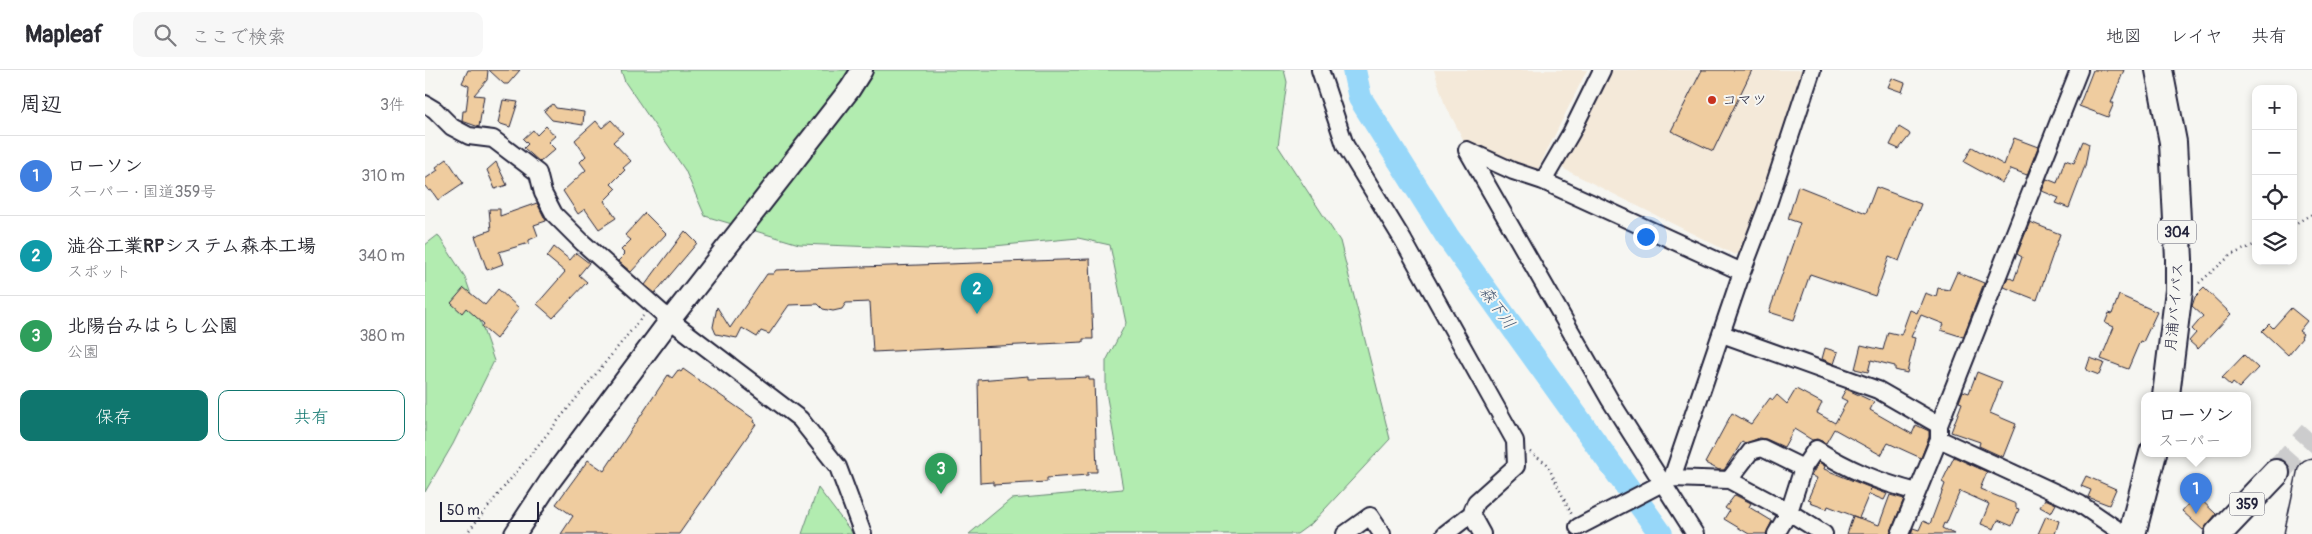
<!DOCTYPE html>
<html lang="ja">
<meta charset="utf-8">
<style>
body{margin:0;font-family:Pangolin,"Klee One",sans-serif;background:#f7f7f7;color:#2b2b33}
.controls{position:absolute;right:15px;top:15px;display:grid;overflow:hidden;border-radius:10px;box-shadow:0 2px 8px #0003}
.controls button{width:45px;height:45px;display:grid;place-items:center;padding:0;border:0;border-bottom:1px solid #e1e1e2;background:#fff;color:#2b2b33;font:25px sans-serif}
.scale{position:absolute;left:15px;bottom:12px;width:99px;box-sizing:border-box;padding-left:5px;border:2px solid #22223b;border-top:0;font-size:14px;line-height:18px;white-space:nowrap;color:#22223b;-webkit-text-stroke:4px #f6f6f2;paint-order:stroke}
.you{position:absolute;left:1220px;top:166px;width:18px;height:18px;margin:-12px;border:4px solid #fff;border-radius:50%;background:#1a73e8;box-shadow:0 0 0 8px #1a73e833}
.badge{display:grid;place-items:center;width:32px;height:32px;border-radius:50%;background:#0f766e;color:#fff;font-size:16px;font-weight:700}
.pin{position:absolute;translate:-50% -41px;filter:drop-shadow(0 1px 2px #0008)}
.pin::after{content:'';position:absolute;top:26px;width:18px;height:15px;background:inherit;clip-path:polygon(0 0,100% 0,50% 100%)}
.popup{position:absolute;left:1716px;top:322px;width:110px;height:65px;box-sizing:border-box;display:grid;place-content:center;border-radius:10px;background:#fff;filter:drop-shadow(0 1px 4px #0005);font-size:16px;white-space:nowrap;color:#7c7c81}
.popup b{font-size:19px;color:#2b2b33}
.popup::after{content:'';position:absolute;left:50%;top:100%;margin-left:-10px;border:10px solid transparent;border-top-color:#fff}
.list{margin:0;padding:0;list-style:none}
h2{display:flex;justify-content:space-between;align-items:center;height:65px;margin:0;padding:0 20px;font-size:21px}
h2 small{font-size:16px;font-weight:400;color:#7c7c81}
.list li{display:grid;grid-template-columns:32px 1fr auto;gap:15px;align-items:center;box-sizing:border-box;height:80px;padding:0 20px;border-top:1px solid #e1e1e2}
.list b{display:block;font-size:19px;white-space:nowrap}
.list p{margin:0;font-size:16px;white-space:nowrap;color:#7c7c81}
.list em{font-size:16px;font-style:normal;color:#7c7c81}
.actions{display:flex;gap:10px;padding:15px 20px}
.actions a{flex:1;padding:11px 0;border:1px solid #0f766e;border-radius:10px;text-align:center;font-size:18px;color:#0f766e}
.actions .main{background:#0f766e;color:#fff}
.icon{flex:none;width:28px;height:28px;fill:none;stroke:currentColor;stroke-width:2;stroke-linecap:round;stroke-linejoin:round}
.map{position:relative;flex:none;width:1887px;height:464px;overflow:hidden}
header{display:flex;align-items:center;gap:30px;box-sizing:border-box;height:70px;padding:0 25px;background:#fff;border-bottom:1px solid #e1e1e2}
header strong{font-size:24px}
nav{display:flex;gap:28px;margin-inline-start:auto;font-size:18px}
.search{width:350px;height:45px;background:#f7f7f7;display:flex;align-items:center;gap:12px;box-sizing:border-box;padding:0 18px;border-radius:10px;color:#7c7c81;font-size:19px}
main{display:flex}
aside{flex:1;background:#fff}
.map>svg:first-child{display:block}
.built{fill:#f4e9d9}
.green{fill:#b2ecb0;stroke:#6a8776}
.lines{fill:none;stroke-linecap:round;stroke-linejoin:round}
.river{stroke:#97d7f9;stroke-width:24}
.building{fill:#efcc9f;stroke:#22223b}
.trunk-tunnel{stroke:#cccccd;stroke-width:26;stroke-dasharray:26 13;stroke-linecap:butt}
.minor-casing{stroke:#22223b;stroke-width:20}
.tertiary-casing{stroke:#22223b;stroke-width:24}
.trunk-casing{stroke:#22223b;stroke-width:30}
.motorway-casing{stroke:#22223b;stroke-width:31}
.path{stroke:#22223b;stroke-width:2.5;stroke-dasharray:1 4;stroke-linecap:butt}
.minor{stroke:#f6f6f2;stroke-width:16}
.tertiary{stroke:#f6f6f2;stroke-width:20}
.trunk{stroke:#f6f6f2;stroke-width:26}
.motorway{stroke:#f6f6f2;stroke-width:28}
.poi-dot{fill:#c8321e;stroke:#f6f6f2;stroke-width:2}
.labels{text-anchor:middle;stroke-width:4;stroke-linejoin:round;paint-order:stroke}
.shield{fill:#f6f6f2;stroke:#626272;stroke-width:1}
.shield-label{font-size:14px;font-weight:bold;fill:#22223b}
.poi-label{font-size:15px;fill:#22223b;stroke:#f6f6f2;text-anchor:start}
.street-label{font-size:15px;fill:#22223b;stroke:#f6f6f2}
.water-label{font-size:16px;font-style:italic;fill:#455874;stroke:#f6f6f2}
</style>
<header>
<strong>Mapleaf</strong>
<div class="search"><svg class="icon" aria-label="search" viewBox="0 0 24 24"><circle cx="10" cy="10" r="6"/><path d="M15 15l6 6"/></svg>ここで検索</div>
<nav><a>地図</a><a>レイヤ</a><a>共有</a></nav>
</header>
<main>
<aside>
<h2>周辺<small>3件</small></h2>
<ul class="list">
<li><span class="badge" style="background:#3f7fe0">1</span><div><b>ローソン</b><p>スーパー · 国道359号</p></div><em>310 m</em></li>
<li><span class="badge" style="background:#0f9aa8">2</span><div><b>澁谷工業RPシステム森本工場</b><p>スポット</p></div><em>340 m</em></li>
<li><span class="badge" style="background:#2e9e5b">3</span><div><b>北陽台みはらし公園</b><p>公園</p></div><em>380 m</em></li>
</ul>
<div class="actions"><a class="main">保存</a><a>共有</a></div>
</aside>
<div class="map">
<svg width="1887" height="464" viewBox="0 0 1887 464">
<rect width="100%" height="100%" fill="#f6f6f2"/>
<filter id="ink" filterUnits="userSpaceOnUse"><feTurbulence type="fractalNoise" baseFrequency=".02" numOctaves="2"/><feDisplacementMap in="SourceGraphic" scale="10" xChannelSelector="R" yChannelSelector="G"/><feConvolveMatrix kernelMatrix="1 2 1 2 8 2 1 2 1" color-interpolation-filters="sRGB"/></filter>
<g filter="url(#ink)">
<path class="built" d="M1009,0H1162L1111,103L1040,73L1019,32Z
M1185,0H1381L1317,181L1310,185L1135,97Z"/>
<path class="green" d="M196,0H859L862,12L853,76L915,171L965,369L887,453L872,464H544L586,429L698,419L681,322V291L701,253L685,175L653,168L569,176L503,179L374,174L280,146L260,100L200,12Z
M13,165L40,207L69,291L28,374L0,422V175Z
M393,418L428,464H377Z"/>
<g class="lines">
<path class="river" d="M929,0L935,28L1022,166L1236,464"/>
</g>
<path class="building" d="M43,0H63L62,10L49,25L59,26L54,57L37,51L38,41H41L44,16L37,13Z
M64,0H95L83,14H79Z
M1277,0H1327L1288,81L1246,61Z
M1668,0H1699L1686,33H1689L1683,47L1654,36Z
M1467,8L1480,13L1477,22L1463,17Z
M78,30L93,32L85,57L73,53Z
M128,34L131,38L159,42L158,55L127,50L119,41Z
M186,50L198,63L188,72L206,91L198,98L200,100L186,114L191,119L179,131L191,148L174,159L160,139L153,144L138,121L161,100L155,92L161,86L150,70L171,51L177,58Z
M121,56L130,66L123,72L130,79L115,92L99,78L103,74L98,69L108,60L112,65Z
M1474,57L1484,63L1485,65L1474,79L1465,75Z
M1589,68L1613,77L1602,105L1586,99L1577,113L1539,92L1547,77L1579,95Z
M1658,71L1664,74L1660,96L1644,138L1631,133L1634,128L1617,121L1622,109L1632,113L1640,90L1649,93Z
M22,89L38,113L13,130L6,120L4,121L0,116V109L13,100L11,97Z
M71,92L82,115L70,119L62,100Z
M1373,116L1441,143L1451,117L1496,134L1474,191L1464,187L1450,226L1385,204L1369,250L1344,242L1375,153L1363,149Z
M112,133L121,151L109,155L113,166L104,170V173L74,182L78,194L62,200L50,166L66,160L64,139H75V146Z
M220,143L241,164L206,202L193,191L200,184L196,180L206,170L200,165Z
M1605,152L1635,164L1612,230L1579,217L1583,207L1589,210L1597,187L1592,184Z
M260,161L272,173L230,223L220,215Z
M129,177L145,190L151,183L164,193L154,205L162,212L128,248L112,234L140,202L122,187Z
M665,189L668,269H658V272L448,282L445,232L421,233L417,239L408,241L398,239L393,234L364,235L344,264L336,261L332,267L317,258L312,268L291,264L288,257L292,237L305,258L342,204H348L351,200Z
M1532,202L1559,213L1538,267L1516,260L1519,254L1496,245L1486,267L1490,268L1482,303L1470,300V296L1446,290L1443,302L1430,299L1436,275L1458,280L1463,262L1476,265L1485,240L1492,243L1500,223L1511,227L1513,218L1524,220Z
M39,218L60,235L73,219L94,238L71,269L57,257L59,254L41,238L37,243L26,233Z
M1779,218L1806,244L1773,279L1764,271L1771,263L1767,259L1778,246L1767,236L1770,227Z
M1694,225L1732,242L1718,272L1715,271L1703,299L1676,289L1689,257L1680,253L1684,243L1687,244Z
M1866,238L1882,251L1874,261L1878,264L1876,267L1877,268L1863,285L1837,261L1844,254L1848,258Z
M1400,278L1413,282L1409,294L1397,289Z
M1819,285L1833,298L1814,318L1808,313L1806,316L1797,308Z
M1665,288L1679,293L1674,305L1661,300Z
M258,299L329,349L328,352L331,354L254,464H136L148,446L131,434L163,390L179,401L243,305L247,308L253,300L256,302Z
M1552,302L1577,312L1565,343L1591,354L1578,387L1554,376L1555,372L1526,362L1537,333L1534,332L1538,321L1544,323Z
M604,306V309L664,307V310H669L672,402H663V405L622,408V412L568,415V412L555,413L553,310Z
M1371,319L1397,333L1392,343L1410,353L1422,331L1416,328L1421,319L1449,332L1445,340L1487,364L1491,355L1504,361V367L1496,388L1463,373L1456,385L1409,359L1401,373L1392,369L1387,370L1369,359L1359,377L1341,369L1334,368L1320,374L1317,372L1299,400H1294L1280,393L1307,343L1326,354L1345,328L1348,330L1352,325L1362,334Z
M1529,387L1562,402L1555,419L1591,434V438L1594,439L1587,456L1573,450L1569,459L1556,454L1564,434L1535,421L1521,454L1519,453L1517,458L1529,464H1486L1488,458L1494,460L1498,451L1505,454L1520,414L1517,412Z
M1394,392L1400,396L1399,399L1446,418L1445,421L1446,418L1462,424L1459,430L1444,424L1434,448L1403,436L1402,439L1385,433L1386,430L1383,429L1392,408L1386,406Z
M1661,406L1691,419L1684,435L1663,427L1666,420L1656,416Z
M1310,425L1326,433L1324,437L1347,451L1341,464H1324L1299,449L1304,441L1300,438Z
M1465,425L1479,429L1465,464H1422L1428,446L1454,455Z
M1771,425L1791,444L1778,460L1757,441Z
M1620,429L1631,434L1626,443L1615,437Z
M1621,446L1634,451L1630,464H1613Z"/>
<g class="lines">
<path class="trunk-tunnel" d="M1851,403L1887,363"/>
<defs>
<path id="minor" d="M895,0L920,75L978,170L1090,371L1091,396L1051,432L1046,444L1020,464
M1177,0L1146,63L1118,111L1317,202
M1654,0L1514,355V369L1655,434L1699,464
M0,34L10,40L27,57L44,66L68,69L113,103L118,123L129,144L158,173L245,250L375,349L413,397L438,464
M1042,80L1185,330L1270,464
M1042,80L1088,101L1118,111
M1297,264L1453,320L1514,355
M1247,408L1317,202L1343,134L1387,0
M1304,410L1326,381L1337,378L1378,398
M1046,444L1057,464
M1153,457L1247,408L1304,410L1364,442L1399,464
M920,464L945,446L957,464
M1351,464L1364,442L1378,398L1391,379C1424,400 1454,412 1492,422
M1475,464L1514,369"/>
<path id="tertiary" d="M90,464L125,411L245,250L425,19L437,0"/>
<path id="trunk" d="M1734,0L1748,72L1754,189V220L1741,325
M1707,464L1728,383
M1793,464L1851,403"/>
<path id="motorway" d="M1874,464L1887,403"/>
</defs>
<use href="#minor" class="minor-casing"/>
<use href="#tertiary" class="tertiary-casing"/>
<use href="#trunk" class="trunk-casing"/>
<use href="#motorway" class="motorway-casing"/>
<path class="path" d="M1868,155L1887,144
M1774,213L1806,185L1831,174
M1105,382L1122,394L1147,445
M41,464L218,246"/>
<use href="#minor" class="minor"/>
<use href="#tertiary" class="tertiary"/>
<use href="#trunk" class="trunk"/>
<use href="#motorway" class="motorway"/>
</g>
</g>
<circle class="poi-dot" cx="1287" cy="30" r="5"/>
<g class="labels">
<g class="shield">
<rect x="1733" y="150.5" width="38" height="23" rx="4"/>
<rect x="1804.5" y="422.5" width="35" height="23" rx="4"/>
</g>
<g class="shield-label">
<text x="1752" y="167">304</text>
<text x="1822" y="439">359</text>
</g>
<g class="poi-label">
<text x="1297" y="35">コマツ</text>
</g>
<g class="street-label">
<text transform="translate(1749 237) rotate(-85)" y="5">月浦バイパス</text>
</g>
<g class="water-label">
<text transform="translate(1073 237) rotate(54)" y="6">森下川</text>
</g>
</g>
</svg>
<div class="controls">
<button>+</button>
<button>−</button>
<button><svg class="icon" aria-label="locate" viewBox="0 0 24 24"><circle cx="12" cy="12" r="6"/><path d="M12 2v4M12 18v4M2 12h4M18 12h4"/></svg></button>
<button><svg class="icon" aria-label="layers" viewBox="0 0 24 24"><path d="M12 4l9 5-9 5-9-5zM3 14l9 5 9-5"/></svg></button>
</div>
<div class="scale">50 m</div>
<div class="you"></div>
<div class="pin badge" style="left:1771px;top:444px;background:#3f7fe0">1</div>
<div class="popup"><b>ローソン</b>スーパー</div>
<div class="pin badge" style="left:552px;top:244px;background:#0f9aa8">2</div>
<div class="pin badge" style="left:516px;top:424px;background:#2e9e5b">3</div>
</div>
</main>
